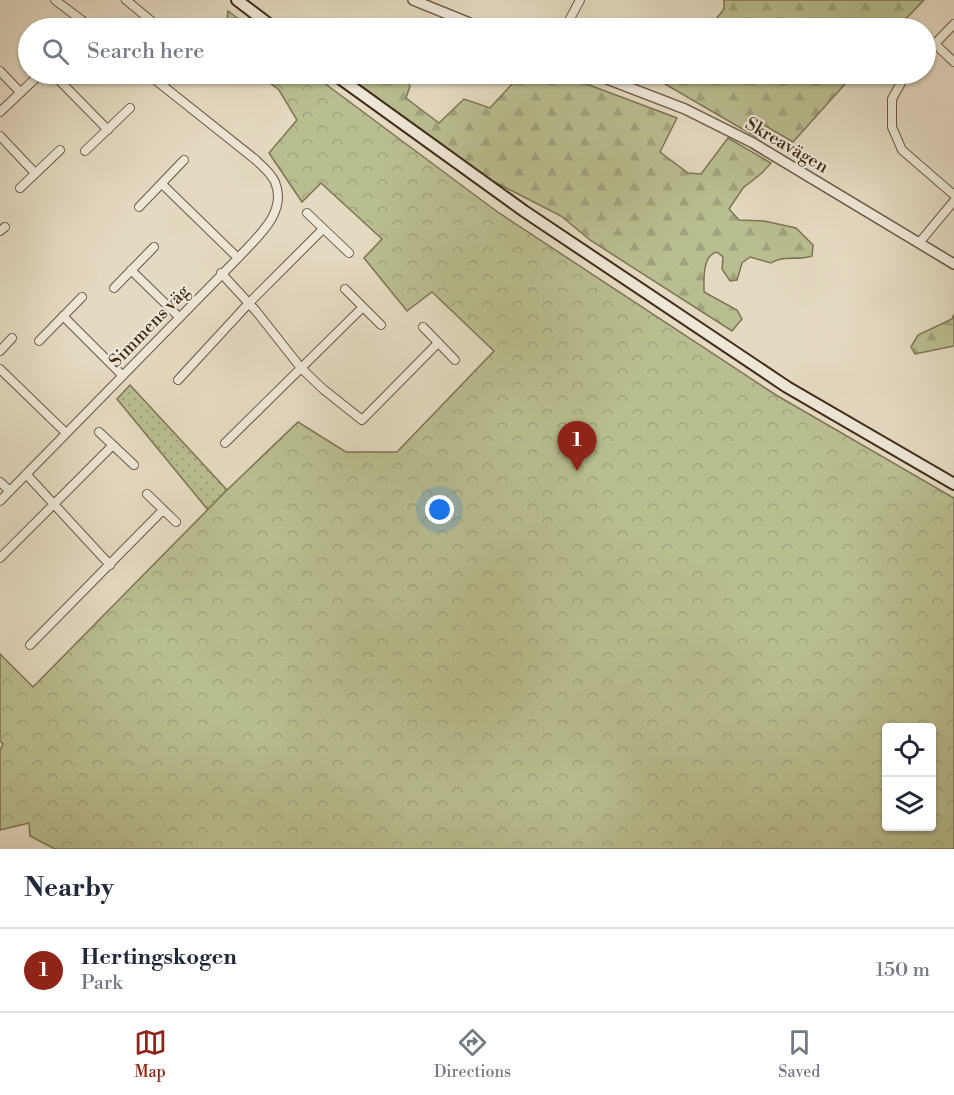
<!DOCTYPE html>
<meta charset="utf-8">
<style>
body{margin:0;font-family:"Libre Bodoni",serif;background:#f6f6f7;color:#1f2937}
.controls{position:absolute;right:18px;bottom:18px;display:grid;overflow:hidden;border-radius:6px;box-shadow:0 2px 4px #0004}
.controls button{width:54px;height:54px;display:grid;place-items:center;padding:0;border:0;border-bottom:2px solid #e0e1e3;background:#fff;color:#1f2937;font:30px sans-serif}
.you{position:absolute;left:440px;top:510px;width:21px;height:21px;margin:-15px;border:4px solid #fff;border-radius:50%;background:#1a73e8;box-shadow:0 0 0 9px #1a73e833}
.badge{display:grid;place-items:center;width:39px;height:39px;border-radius:50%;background:#8f2418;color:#fff;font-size:20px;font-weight:700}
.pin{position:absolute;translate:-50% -50px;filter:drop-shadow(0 2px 3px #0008)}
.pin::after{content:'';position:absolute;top:32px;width:21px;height:18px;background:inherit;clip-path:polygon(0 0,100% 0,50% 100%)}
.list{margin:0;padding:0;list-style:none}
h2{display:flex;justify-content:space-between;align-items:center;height:78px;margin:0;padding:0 24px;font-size:26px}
h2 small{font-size:20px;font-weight:400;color:#747a83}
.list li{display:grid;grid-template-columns:39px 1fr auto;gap:18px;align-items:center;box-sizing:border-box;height:84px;padding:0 24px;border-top:2px solid #e0e1e3}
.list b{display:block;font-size:22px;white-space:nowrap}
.list p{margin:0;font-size:20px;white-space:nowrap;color:#747a83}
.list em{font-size:20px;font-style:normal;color:#747a83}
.icon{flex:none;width:33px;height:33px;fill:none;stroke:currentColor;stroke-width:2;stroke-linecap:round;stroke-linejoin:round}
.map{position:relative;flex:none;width:954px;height:849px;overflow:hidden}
.search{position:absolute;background:#fff;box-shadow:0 2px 4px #0004;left:18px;right:18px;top:18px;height:66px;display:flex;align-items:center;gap:15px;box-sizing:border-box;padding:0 21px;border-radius:33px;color:#747a83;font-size:22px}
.sheet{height:162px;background:#fff}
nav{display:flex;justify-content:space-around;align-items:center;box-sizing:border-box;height:84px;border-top:2px solid #e0e1e3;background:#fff;font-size:16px;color:#747a83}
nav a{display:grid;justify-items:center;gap:3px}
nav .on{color:#8f2418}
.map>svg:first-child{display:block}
.grass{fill:url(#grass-dots);stroke:#7e7454;stroke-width:1.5}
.forest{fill:url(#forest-firs);stroke:#7e7454;stroke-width:1.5}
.park{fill:url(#park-crowns);stroke:#7e7454;stroke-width:1.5;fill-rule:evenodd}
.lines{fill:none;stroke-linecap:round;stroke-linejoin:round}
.minor-casing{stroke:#6b5742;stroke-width:10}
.tertiary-casing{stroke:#6b5742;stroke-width:12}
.secondary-casing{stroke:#432b17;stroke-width:14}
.minor{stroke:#ede7d7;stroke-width:8}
.tertiary{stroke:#ede7d7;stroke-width:9}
.secondary{stroke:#ede7d7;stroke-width:10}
.labels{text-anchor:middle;stroke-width:4.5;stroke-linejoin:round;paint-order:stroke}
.street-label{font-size:18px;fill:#432b17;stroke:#ede7d7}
</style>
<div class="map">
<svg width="954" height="849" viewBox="0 0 954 849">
<defs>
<pattern id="grass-dots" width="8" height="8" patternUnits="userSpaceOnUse" patternTransform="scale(1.5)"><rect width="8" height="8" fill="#b9be90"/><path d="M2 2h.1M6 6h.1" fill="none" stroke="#a0a37b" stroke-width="1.8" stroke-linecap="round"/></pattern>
<pattern id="forest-firs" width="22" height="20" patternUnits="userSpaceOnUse" patternTransform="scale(1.5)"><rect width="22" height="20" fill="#b9be90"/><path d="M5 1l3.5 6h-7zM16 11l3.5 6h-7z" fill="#a0a37b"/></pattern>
<pattern id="park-crowns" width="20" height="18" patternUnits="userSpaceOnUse" patternTransform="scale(1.5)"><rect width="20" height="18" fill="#b9be90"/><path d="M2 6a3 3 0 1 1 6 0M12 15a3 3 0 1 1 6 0" fill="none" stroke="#a0a37b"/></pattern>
</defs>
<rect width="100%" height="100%" fill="#e4dac1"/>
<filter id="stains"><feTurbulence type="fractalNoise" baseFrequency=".00333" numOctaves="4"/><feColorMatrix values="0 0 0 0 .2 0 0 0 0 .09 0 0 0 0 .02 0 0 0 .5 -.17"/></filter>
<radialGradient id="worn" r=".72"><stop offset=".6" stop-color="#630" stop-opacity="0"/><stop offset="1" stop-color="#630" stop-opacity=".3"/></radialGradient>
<path class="grass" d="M130,385L227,490L208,510L117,399Z"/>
<path class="forest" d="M724,0H924L897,28H709L724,9Z
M365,74H402L410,86L406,98L439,123L464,99L490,108L521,74H560L677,118L660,152L688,173L701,174L728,138L771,163L762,173L743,188L729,209L739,220L764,221L796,228L813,245L812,256C797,261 783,255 771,263L750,257L742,263L737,280L730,281L722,269L723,257L717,252C702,255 704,280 704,292L737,310L742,319L732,331L590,240L561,216L487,178L354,81Z
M673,74H854L793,142L764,125L756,137L665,84Z
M954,314V346L915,354L911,347L918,335L952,319Z"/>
<path class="park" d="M228,11L251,28H226Z
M258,74H312L499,213L776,395L954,498V849H55L30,836L29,823L0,830V751L3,744L0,741V654L33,687L227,490L298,422L346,452H397L494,351L432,292L407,311L364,258L382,239L321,183L302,202L269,153L297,120L279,90ZM886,728H932V826H886Z"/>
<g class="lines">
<defs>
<path id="minor" d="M55,0L92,28
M126,0L155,24V28
M565,28L580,0
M934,43L954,62
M926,53L954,24
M0,71L20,92
M53,74L108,130
M906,74L892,99V127L902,150L954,195
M0,112L40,74
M0,136L35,173
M85,151L130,108
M162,184L238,258
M20,188L60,150
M139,207L184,160
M307,213L349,253
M0,231L5,227
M919,243L954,201
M131,270L179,317
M221,273L256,311L301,368L323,389L362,420L438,343
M114,288L154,247
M345,289L381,325
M63,316L122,375
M423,327L455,360
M39,341L82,297
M0,351L12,338
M0,369L66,433
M178,380L249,303L323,229
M99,432L134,465
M225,443L363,307
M26,474L110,565
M0,482L10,491
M147,494L176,522
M0,501L238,258C256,238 288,213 275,182C271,173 263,167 256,160L148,74
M0,558L113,445
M30,645L163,510"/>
<path id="tertiary" d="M413,0L482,28
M594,74L685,109L753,143L954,264"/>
<path id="secondary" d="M237,0L274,28
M334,74L524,211L787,387L954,484"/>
</defs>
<use href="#minor" class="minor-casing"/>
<use href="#tertiary" class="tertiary-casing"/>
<use href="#secondary" class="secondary-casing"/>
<use href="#minor" class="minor"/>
<use href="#tertiary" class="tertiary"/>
<use href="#secondary" class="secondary"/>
</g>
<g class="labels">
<g class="street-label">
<text transform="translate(787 145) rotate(30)" y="6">Skreavägen</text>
<text transform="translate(149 326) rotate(-46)" y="6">Simmens väg</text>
</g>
</g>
<rect width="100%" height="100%" filter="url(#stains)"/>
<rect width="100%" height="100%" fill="url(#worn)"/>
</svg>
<div class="controls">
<button><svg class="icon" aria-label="locate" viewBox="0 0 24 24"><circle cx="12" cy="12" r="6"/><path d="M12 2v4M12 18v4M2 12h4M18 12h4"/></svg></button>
<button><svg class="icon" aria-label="layers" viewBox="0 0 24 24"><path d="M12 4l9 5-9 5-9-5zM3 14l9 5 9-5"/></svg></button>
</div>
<div class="you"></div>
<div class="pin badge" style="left:577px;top:471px">1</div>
<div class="search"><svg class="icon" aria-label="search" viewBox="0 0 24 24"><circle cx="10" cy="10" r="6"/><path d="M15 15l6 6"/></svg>Search here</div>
</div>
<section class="sheet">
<h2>Nearby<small></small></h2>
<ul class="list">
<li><span class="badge">1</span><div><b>Hertingskogen</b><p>Park</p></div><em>150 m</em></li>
</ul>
</section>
<nav>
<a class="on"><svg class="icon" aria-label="map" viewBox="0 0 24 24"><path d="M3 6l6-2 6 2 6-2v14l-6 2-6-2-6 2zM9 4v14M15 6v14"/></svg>Map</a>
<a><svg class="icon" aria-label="directions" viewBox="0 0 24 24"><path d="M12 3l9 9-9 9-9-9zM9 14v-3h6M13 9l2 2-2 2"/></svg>Directions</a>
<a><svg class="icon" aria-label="saved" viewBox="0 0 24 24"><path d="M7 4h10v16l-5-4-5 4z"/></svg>Saved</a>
</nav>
